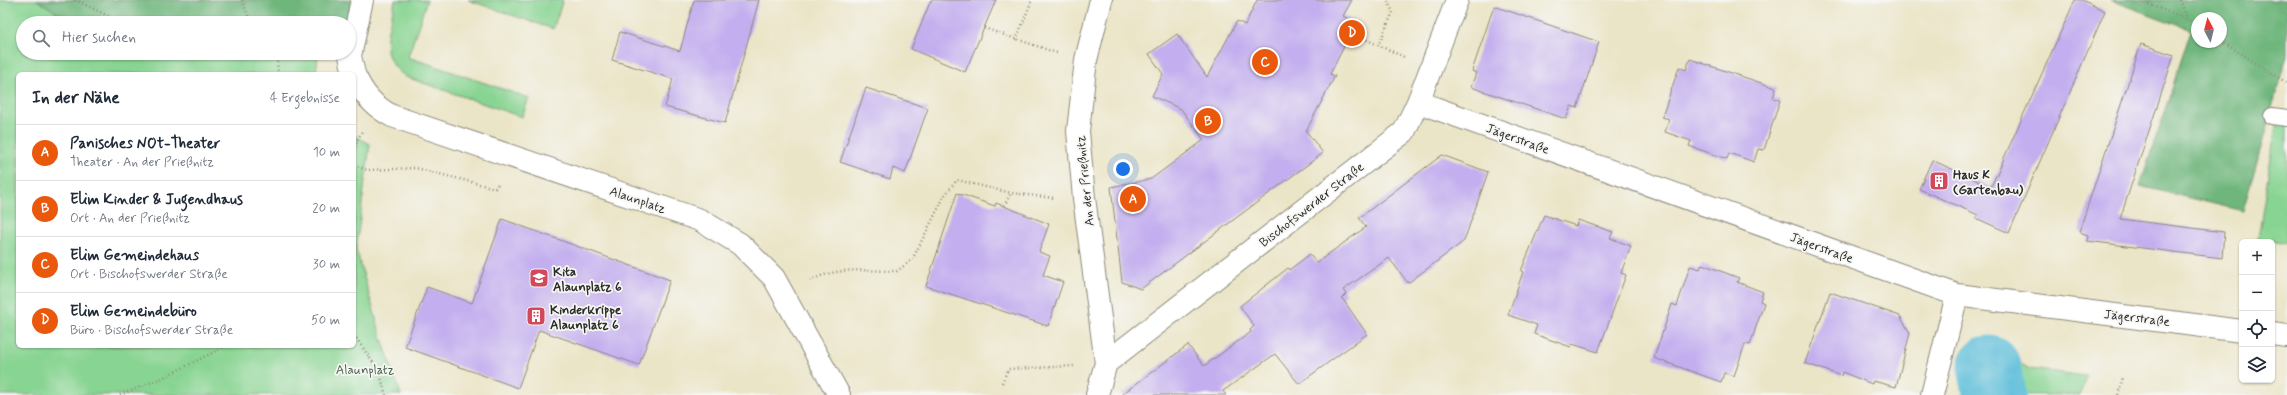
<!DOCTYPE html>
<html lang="de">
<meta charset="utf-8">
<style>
body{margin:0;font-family:Mynerve,sans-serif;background:#f6f6f7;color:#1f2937}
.controls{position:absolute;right:12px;bottom:12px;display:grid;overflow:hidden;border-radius:6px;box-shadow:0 1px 3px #0004}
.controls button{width:36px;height:36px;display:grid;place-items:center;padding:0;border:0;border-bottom:1px solid #e0e1e3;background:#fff;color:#1f2937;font:20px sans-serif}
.compass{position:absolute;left:2191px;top:12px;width:36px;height:36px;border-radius:50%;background:#fff;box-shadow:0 1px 3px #0004;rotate:353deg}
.you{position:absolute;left:1123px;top:169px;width:14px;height:14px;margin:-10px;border:3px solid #fff;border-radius:50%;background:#1a73e8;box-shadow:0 0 0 6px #1a73e833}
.badge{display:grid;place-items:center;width:26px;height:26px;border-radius:50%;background:#ea580c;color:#fff;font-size:13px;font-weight:700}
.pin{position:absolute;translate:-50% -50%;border:2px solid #fff;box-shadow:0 1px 4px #0006}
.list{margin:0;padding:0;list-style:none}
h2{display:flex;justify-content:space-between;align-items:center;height:52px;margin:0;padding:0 16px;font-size:17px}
h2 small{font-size:13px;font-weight:400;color:#747a83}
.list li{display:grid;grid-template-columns:26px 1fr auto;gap:12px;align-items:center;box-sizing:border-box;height:56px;padding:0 16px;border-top:1px solid #e0e1e3}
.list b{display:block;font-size:15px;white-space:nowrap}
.list p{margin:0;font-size:13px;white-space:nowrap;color:#747a83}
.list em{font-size:13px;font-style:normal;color:#747a83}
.icon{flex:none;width:22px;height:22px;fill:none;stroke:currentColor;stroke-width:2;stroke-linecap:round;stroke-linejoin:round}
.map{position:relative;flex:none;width:2287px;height:395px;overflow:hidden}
.search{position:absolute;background:#fff;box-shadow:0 1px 3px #0004;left:16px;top:16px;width:340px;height:44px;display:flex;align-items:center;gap:10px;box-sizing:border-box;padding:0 14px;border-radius:22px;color:#747a83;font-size:15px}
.panel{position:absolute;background:#fff;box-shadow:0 1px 3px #0004;left:16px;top:72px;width:340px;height:276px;border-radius:6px}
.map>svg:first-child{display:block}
.green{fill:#88d492;stroke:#5a805e}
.forest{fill:#6eb67c;stroke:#4c7054;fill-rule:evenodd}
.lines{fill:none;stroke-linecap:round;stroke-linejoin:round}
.river{stroke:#5cbeda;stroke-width:63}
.building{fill:#c3aeef}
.lane-casing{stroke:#8b887a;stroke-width:18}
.street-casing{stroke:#8b887a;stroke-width:24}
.path{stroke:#8b887a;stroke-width:2.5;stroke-dasharray:1 3;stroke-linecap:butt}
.lane{stroke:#fff;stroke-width:16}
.street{stroke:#fff;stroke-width:22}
.labels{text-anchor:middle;stroke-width:3.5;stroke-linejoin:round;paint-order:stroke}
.street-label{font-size:13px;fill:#2b2b2b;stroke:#f6f6f2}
.poi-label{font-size:13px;font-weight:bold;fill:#2b2b2b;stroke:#f6f6f2;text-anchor:start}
.park-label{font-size:13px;fill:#475e4a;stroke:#f6f6f2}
</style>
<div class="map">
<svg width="2287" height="395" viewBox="0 0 2287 395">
<rect width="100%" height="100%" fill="#f6f6f2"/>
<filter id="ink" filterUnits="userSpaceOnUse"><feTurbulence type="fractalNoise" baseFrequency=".025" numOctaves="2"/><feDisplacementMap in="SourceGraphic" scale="8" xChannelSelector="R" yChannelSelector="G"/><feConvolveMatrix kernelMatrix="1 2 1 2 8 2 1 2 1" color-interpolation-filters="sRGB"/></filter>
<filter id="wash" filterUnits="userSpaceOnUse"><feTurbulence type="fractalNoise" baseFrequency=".012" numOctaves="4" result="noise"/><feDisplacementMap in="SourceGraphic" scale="16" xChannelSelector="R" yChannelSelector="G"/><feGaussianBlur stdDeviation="0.9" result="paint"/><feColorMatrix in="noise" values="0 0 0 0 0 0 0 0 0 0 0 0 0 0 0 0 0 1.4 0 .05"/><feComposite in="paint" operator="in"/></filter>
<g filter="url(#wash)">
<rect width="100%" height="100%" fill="#ebe5c8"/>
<path class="green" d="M0,0H328L324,23H23V53H318L316,74H18V346H354V135L370,144L356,249L381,336L401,395H0Z
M395,0H427L408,57L529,98L522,117L406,77C375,55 389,32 395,0Z
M468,0H563L553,29Z
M2276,125L2287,126V244L2258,239Z
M2005,355L2030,369L2086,376L2080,395H2006L1998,360Z"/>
<path class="forest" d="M37,0H352L348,23H74Z
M2111,0H2287V55L2243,211L2140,186L2191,30ZM2197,18H2221V42H2197Z"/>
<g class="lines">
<path class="river" d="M1989,367L1995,395"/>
</g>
<g id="blocks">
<path class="building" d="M694,0H759L725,123L665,107L673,79L612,60L620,32L680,51Z
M931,0H996L965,72L911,49Z
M1257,0H1352L1343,16L1356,23L1330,74L1335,76L1306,131L1323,153L1141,289L1122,282L1111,187L1151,179L1204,140L1181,109L1152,96L1163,74L1149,54L1177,34L1207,77L1237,21L1245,25Z
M2075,0H2082L2105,11L2009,233L1976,218L1978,215L1919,189L1932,160L1991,187Z
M1494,6L1599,42L1577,108L1571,106L1566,119L1471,87L1476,73L1472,71Z
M2141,44L2174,55L2120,219L2224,232L2222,258L2087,241L2088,235L2079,232Z
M1690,59L1776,88L1773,98L1780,100L1764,150L1758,149L1754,162L1729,153L1727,159L1689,146L1691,141L1665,132L1669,119L1662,117L1679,67L1686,70Z
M866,88L928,108L905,173L893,168L890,179L840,162Z
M1442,155L1488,172L1464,241L1408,283L1389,258L1343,290L1346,294L1342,298L1367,334L1299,384L1275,354L1223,391L1226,395H1121L1188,345L1204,366L1251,332L1250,330L1254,326L1240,306L1288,268L1289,270L1310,254L1316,263L1366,227L1359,218Z
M957,193L995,206L996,203L1049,224L1039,252L1050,256L1043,275L1063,282L1048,326L926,286Z
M1544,215L1576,226L1578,220L1613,232L1610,238L1631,246L1621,273L1626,275L1598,352L1572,344L1571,347L1534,334L1537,325L1508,315L1523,272L1521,271Z
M502,219L670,280L639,365L539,330L518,388L405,347L427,287L472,303Z
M1702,264L1739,278L1737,282L1763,292L1760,301L1764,303L1750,345L1745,344L1734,376L1724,373L1721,382L1654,358L1672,304L1677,306L1690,266L1700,269Z
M1830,292L1900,316L1910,333L1896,387L1873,381L1872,384L1842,372L1841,376L1805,363Z"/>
</g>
</g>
<g filter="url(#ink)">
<use href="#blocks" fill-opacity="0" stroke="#8b887a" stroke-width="1"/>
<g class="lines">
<defs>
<path id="lane" d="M2272,116L2287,118"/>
<path id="street" d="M354,74C363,94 373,106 392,116L700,220L740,244L774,278L839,395
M354,74L350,56L362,0
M1418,102L1957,295L2242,331
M2272,334L2287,336
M1106,363L1404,132L1418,102L1457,0
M1097,395L1106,363L1084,198L1078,131L1086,60L1101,0
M1932,395L1957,295"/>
</defs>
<use href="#lane" class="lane-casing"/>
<use href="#street" class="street-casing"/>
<path class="path" d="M75,0L123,23
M242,0L251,23
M2137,0L2187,19L2197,25
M2180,0L2187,18
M984,28L1057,53
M1352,33L1404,57
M1016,40L1032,0
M2221,41L2287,83
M1378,46L1393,12L1387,0
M269,53L277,61L278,74
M354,151L358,138L362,132
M354,165L367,170L416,168L495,188L498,184
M1004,206L1011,193L1054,198
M810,281C837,266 867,271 897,271L912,260L945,195L957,180L1011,193
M354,335L379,371L386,395
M1002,383L1008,369L1074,366
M120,395L162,378L226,346
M2118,395L2123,377"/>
<use href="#lane" class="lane"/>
<use href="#street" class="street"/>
</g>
</g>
<defs>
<symbol id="building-square" viewBox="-11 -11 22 22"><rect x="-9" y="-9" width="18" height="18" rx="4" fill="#d1495b" stroke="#f6f6f2"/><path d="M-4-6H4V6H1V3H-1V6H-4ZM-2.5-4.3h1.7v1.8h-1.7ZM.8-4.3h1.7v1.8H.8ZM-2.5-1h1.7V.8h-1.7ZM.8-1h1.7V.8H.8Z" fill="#fff"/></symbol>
<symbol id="school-square" viewBox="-11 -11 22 22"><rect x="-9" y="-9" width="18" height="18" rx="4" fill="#d1495b" stroke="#f6f6f2"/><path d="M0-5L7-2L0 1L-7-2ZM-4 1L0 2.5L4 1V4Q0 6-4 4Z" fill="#fff"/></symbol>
</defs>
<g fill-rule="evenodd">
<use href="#building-square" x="1928" y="170" width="22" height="22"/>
<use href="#school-square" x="528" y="267" width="22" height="22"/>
<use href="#building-square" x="525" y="305" width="22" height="22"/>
</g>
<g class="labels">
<g class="street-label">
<text transform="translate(1518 138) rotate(20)" y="5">Jägerstraße</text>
<text transform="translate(1084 181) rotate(-96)" y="5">An der Prießnitz</text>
<text transform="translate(638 199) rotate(19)" y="5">Alaunplatz</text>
<text transform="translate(1311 204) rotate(-38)" y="5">Bischofswerder Straße</text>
<text transform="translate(1822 247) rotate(20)" y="5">Jägerstraße</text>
<text transform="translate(2137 317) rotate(7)" y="5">Jägerstraße</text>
</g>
<g class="poi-label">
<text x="1953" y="179">Haus K<tspan x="1953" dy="15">(Gartenbau)</tspan></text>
<text x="553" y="276">Kita<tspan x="553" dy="15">Alaunplatz 6</tspan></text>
<text x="550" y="314">Kinderkrippe<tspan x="550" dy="15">Alaunplatz 6</tspan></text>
</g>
<g class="park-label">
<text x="365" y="374">Alaunplatz</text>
</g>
</g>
</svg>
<div class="controls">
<button>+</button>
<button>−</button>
<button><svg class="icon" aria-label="locate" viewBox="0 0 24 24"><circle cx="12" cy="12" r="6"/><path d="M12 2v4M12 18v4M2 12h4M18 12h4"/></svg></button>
<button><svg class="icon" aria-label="layers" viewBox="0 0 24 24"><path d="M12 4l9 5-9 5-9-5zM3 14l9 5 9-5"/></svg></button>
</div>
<svg class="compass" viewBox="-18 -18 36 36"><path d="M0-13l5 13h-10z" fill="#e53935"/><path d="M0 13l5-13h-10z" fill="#747a83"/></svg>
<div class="you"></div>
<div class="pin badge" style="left:1133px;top:199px">A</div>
<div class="pin badge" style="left:1208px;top:121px">B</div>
<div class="pin badge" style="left:1265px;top:62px">C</div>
<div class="pin badge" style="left:1352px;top:33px">D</div>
<div class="search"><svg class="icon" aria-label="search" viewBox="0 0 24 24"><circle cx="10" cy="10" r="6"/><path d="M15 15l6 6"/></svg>Hier suchen</div>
<section class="panel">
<h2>In der Nähe<small>4 Ergebnisse</small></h2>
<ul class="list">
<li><span class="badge">A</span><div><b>Panisches NOt-Theater</b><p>Theater · An der Prießnitz</p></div><em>10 m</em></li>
<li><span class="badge">B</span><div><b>Elim Kinder &amp; Jugendhaus</b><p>Ort · An der Prießnitz</p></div><em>20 m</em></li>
<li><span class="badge">C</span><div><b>Elim Gemeindehaus</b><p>Ort · Bischofswerder Straße</p></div><em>30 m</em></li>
<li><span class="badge">D</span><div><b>Elim Gemeindebüro</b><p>Büro · Bischofswerder Straße</p></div><em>50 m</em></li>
</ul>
</section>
</div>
